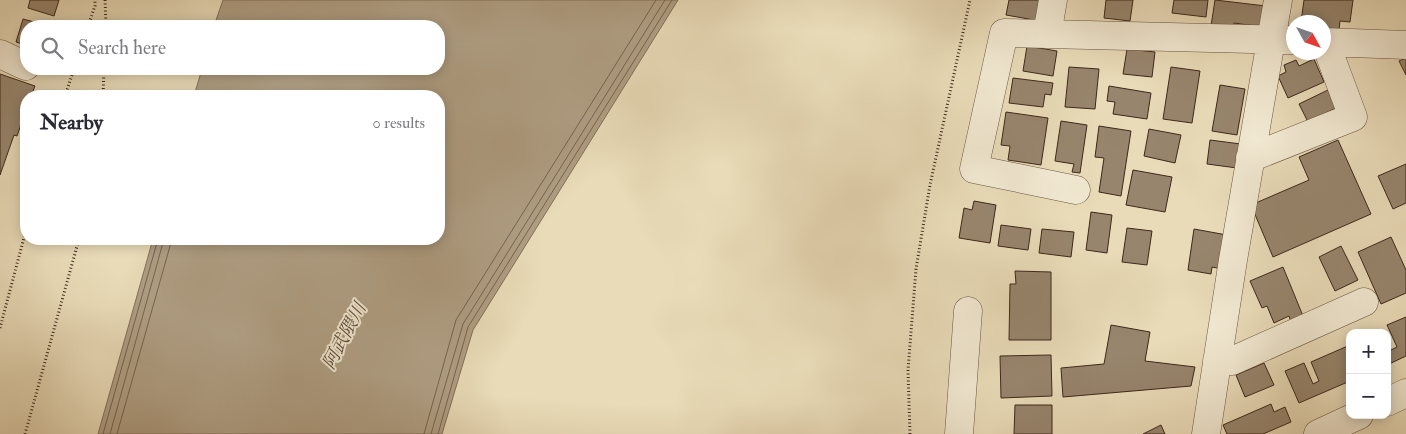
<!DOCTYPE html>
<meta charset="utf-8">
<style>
body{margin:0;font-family:"IM FELL Double Pica","Noto Serif JP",serif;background:#f2f2f3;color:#2b2b33}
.controls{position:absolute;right:15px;bottom:15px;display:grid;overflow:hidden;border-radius:10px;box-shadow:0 2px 12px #0003}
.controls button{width:45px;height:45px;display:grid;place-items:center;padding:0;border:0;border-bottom:1px solid #e1e1e2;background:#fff;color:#2b2b33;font:25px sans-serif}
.compass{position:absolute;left:1286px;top:15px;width:45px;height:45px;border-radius:50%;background:#fff;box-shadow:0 2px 12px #0003;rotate:130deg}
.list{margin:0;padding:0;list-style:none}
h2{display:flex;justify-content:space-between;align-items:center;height:65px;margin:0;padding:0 20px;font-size:21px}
h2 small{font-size:16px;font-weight:400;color:#7c7c81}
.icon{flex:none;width:28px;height:28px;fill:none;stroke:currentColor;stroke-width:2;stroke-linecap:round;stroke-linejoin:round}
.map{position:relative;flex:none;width:1406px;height:434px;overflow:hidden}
.search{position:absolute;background:#fff;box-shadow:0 2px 12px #0003;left:20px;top:20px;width:425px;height:55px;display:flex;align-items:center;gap:12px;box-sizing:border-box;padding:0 18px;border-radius:20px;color:#7c7c81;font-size:19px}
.panel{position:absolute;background:#fff;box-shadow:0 2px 12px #0003;left:20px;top:90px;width:425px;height:155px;border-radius:20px}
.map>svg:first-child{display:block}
.water{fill:#af9e83;stroke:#826f59}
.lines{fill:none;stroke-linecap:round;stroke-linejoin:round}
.shore{stroke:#76634f;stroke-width:1}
.building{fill:#97856d;stroke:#3e281b}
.minor-casing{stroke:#695542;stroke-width:29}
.path{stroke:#3e281b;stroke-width:3;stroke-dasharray:1 2.5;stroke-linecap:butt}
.minor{stroke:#f1e8d1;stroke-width:28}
.labels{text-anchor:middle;stroke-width:4;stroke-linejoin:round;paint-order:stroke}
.water-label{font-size:18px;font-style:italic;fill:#604b3a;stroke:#f1e8d1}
</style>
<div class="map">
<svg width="1406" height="434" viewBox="0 0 1406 434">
<rect width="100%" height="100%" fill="#e9dbb8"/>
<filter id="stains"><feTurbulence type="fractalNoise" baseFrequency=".004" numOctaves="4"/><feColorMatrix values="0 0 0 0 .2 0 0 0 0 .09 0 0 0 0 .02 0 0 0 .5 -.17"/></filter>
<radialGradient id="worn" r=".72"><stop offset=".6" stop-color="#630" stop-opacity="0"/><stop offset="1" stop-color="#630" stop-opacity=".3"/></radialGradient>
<path class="water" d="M223,0H678L473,330L442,434H98L153,239H439V96H194L202,69H439V26H214Z"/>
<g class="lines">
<path class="shore" d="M103,434L158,239
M110,434L164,239
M117,434L172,239
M424,434L456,320L656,0
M431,434L463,324L665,0
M438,434L468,327L672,0"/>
</g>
<path class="building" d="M30,0H59L54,16L28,8Z
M1009,0H1044L1040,21L1006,15Z
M1106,0H1133L1130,21L1104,18Z
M1174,0H1208L1206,17L1172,13Z
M1215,0L1266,6L1262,27L1234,23L1233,29L1211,26Z
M1304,0H1353L1350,22L1340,21L1339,30L1324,28V22H1301Z
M23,19L49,26H26V45L16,42Z
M1027,46L1057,51L1053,76L1023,71Z
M1127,49L1155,52L1152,77L1123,74Z
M1406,58V75L1399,61Z
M1314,59L1324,82L1288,98L1278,76L1286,72L1284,65L1296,60L1299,66Z
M1069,67L1099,69L1095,109L1065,107Z
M1171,67L1200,71L1192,123L1163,119Z
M0,74L35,86L31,96H26V110L17,136L14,135L0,175Z
M1013,78L1053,83L1051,95L1045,94L1043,107L1009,103Z
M1220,85L1245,89L1237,135L1212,131Z
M1109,86L1151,93L1147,119L1113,114L1115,102L1107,101Z
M1328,90L1336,108L1308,122L1299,104Z
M1006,112L1048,118L1041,165L1008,160L1010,146L1001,145Z
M1061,121L1087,125L1080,173L1072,172L1074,164L1055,161Z
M1099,126L1131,131L1121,196L1099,192L1104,158L1095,157Z
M1149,129L1181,135L1175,163L1144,156Z
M1210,140L1241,144L1237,168L1207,164Z
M1338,140L1371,214L1273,257L1251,205L1309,180L1299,157Z
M1406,164V203L1393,209L1378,176Z
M1133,170L1172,177L1165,212L1126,205Z
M974,201L996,205L990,243L959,238L964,208L972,210Z
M1091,212L1112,215L1107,253L1086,250Z
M1001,225L1031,229L1028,250L998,246Z
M1127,228L1152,231L1147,265L1122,262Z
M1042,229L1074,232L1071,257L1039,253Z
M1194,229L1227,235L1222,269L1212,267L1211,274L1188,270Z
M1391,237L1406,270V293L1381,304L1358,252Z
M1341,246L1358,280L1335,291L1319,257Z
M1283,267L1303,316L1291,322L1289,316L1274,323L1267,306L1262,308L1250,281Z
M1015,271L1051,272V340H1009L1010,284H1016Z
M1406,317V356L1387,365V342L1391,350L1397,347L1387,325Z
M1111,325L1150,332L1145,361L1195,367L1191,386L1063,397L1061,368L1104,364Z
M1350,345V381L1299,403L1285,371L1304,363L1313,384L1319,381L1311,362Z
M1051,355L1052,396L1001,398L1000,356Z
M1264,363L1274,385L1245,397L1236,375Z
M1271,404L1274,412L1285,407L1291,422L1263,434H1227L1223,425Z
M1015,405H1052V434H1014Z
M1161,425L1165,434H1143Z"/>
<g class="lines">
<defs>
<path id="minor" d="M1047,34L1053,0
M1324,42L1406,45
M0,54L26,66
M1250,158L1353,117L1325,42
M1076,190L974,169L1004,33L1294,40
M1217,361H1232L1364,302
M1387,402L1406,393
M959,434L968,311
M1206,434L1233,260L1278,0
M1318,434L1359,415"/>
</defs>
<use href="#minor" class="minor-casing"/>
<path class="path" d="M105,0L106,26
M88,26L95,6V0
M65,96L74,69
M103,96L104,69
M0,328L26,230
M25,434L79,239
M910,434L908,370L916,269L930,185L970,0"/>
<use href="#minor" class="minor"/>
</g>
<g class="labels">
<g class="water-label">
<text transform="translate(344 336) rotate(-62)" y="6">阿武隈川</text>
</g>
</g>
<rect width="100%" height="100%" filter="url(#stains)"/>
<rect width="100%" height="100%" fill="url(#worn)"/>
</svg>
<div class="controls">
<button>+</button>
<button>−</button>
</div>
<svg class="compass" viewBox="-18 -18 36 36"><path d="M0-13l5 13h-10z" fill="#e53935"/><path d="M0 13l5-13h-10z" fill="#7c7c81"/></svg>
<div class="search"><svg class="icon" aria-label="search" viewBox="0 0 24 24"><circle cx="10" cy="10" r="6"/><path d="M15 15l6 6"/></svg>Search here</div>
<section class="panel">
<h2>Nearby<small>0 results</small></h2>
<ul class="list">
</ul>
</section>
</div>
